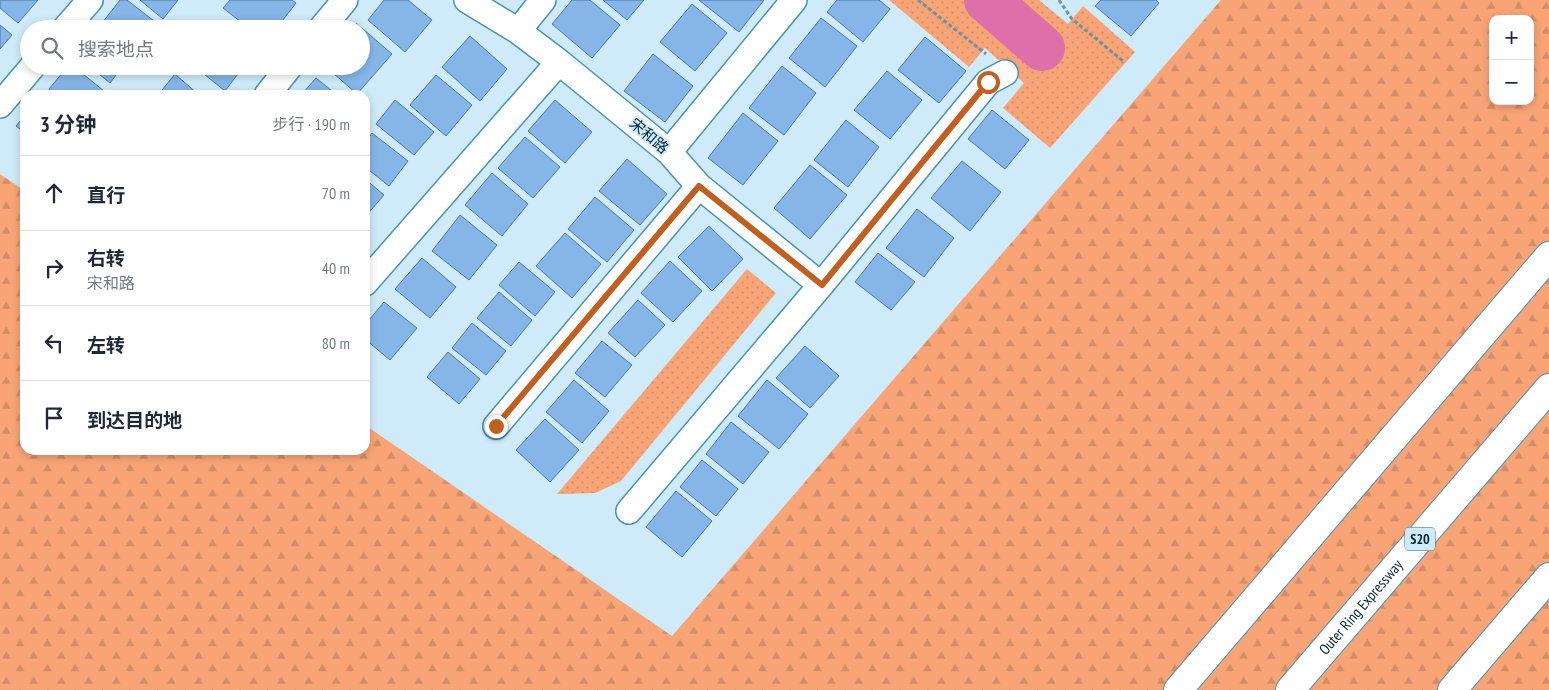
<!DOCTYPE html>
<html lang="zh">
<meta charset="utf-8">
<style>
body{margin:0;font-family:"PT Sans Narrow","Noto Sans SC",sans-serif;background:#f2f2f3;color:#1f2937}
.controls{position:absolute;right:15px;top:15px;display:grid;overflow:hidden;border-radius:10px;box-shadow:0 2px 8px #0003}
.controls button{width:45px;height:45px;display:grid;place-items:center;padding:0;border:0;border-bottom:1px solid #e0e1e3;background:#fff;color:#1f2937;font:25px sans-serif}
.stop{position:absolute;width:15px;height:15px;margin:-11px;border:4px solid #c05f20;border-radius:50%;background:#fff}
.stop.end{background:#c05f20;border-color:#fff;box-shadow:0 1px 5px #0008}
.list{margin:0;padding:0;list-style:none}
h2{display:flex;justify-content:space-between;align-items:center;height:65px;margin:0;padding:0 20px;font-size:21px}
h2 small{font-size:16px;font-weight:400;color:#747a83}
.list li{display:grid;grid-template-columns:32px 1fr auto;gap:15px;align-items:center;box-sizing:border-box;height:75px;padding:0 20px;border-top:1px solid #e0e1e3}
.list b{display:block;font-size:19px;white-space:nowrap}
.list p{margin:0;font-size:16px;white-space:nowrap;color:#747a83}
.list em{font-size:16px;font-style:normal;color:#747a83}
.icon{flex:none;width:28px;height:28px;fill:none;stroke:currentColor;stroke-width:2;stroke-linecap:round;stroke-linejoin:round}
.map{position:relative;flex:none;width:1549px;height:690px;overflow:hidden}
.search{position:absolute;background:#fff;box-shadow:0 2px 8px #0003;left:20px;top:20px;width:350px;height:55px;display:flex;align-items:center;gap:12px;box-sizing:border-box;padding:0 18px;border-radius:28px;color:#747a83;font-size:19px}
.panel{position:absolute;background:#fff;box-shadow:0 2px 8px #0003;left:20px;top:90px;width:350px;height:365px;border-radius:15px}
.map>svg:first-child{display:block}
.forest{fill:url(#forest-firs);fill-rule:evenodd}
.park{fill:url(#park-dots)}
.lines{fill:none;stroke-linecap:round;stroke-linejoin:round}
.river{stroke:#dd6fa9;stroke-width:46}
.building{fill:#86b6e7;stroke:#4a78a6}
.street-casing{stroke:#4993b3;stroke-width:28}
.highway-casing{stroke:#4993b3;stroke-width:30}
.path{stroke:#72909e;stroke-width:3;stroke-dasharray:4 2.5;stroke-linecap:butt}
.street{stroke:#fff;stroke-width:25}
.highway{stroke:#fff;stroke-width:28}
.route{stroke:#c05f20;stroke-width:6}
.labels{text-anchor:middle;stroke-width:4;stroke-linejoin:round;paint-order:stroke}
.shield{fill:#cfebf9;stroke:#42606e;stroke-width:1}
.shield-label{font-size:14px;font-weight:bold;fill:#052532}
.street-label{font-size:15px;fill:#052532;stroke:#cfebf9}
</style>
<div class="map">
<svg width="1549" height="690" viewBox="0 0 1549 690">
<defs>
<pattern id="forest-firs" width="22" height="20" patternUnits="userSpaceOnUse" patternTransform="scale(1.25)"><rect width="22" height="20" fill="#f8a477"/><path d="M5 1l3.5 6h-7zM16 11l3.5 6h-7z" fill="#d38d67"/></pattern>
<pattern id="park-dots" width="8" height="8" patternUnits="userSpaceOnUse" patternTransform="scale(1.25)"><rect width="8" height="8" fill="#f8a477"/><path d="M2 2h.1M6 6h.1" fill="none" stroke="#d38d67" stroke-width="1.8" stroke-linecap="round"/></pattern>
</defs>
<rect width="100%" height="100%" fill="#cfebf9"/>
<path class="forest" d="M1221,0H1549V690H0V174L25,191V450H365V425L672,636ZM1493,19H1530V101H1493Z"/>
<path class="park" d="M889,0H1039L1068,24L1083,6L1135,52L1050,148L1003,108L1024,83L985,48L969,67Z
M747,269L776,293L621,481L595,493L557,494Z"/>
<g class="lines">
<path class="river" d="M987,0L1042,48"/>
</g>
<path class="building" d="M0,0H38L18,23L0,8Z
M120,0H127L158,24L154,29H109L102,23Z
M140,0H178L163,19Z
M230,0H292L296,3L276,29H250L223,8Z
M384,0H408L432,20L405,52L368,20Z
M572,0H590L620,25L592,58L552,24Z
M603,0H644L627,20Z
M699,0H764L739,32Z
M837,0H879L890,9L863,42L827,12Z
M1101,0H1156L1159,3L1131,36L1095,6Z
M692,4L727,33L695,71L660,42Z
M821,18L857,46L825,87L789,58Z
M356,23L392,54L357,94L325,66H361V29H352Z
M0,25L12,35L0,49Z
M470,36L507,69L480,101L442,67Z
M925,37L966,71L939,103L898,70Z
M653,54L693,86L665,122L624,91Z
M68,66H73L104,91L100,95H56L49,89Z
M89,66H123L110,83Z
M194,66H244L225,91Z
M782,66L816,93L784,135L749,108Z
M887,71L922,100L890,139L854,110Z
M175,74L199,95H158Z
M436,75L472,105L446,136L410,105Z
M316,78L337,95H301Z
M395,100L434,132L414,155L376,124Z
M555,100L592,132L565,163L528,131Z
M992,110L1029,140L1005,169L968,139Z
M743,113L778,141L743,185L708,158Z
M25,115V133L16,126Z
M846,120L879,147L848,187L814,160Z
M372,133L408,161L389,186L365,167V142Z
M525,137L560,167L533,198L498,168Z
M627,159L667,194L640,225L599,191Z
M962,161L1001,192L970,231L931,198Z
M810,165L847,195L810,239L774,208Z
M492,173L528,204L502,236L465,205Z
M365,179L384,195L365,217Z
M595,197L634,230L607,262L568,229Z
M917,209L954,238L924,277L886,248Z
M460,215L497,245L469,280L432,251Z
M709,226L743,259L712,291L678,257Z
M565,233L601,264L572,298L536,266Z
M878,253L915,282L891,310L855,282Z
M422,258L456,287L430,318L395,289Z
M670,261L702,291L673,322L641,293Z
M519,262L555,292L535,316L499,285Z
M499,292L532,320L511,346L477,318Z
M638,300L665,325L635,357L608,333Z
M384,302L417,328L390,360L365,339V325Z
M472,323L506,351L486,375L452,348Z
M602,341L632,365L605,397L575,373Z
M805,346L839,376L810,408L776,378Z
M448,352L480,379L459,404L427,377Z
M574,380L609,411L582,443L546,412Z
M767,380L808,414L779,449L738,416Z
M545,419L579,450L550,482L516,450Z
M731,422L769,452L743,484L706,454Z
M702,460L738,489L716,516L680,487Z
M676,491L712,521L682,557L646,527Z"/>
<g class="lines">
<defs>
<path id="street" d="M467,0L518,31L559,62L669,152L699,186L821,285
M65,29L90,0
M321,29L345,0
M518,31L543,0
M267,95L290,66
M0,105L33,66
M669,152L794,0
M365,283L559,62
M496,426L699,186
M629,511L821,285L988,82L1005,73"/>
<g id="highway">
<path d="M1178,690L1549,256"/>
<path id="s1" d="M1290,690L1549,388"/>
<path d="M1452,690L1549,577"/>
</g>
</defs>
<use href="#street" class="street-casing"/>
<use href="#highway" class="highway-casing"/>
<path class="path" d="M918,0L986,54
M1059,0L1072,19L1123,61"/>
<use href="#street" class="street"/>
<use href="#highway" class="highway"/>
</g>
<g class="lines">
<path class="route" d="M496,426L699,186L822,285L988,82"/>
</g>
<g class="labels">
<rect class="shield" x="1405" y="527.5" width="30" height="23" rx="4"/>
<g class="shield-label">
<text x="1420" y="544">S20</text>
</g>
<g class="street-label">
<text transform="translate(649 136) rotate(40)" y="5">宋和路</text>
<text dy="5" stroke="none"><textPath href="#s1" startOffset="109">Outer Ring Expressway</textPath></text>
</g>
</g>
</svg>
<div class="controls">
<button>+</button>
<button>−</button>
</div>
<div class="stop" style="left:988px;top:82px"></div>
<div class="stop end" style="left:496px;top:426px"></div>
<div class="search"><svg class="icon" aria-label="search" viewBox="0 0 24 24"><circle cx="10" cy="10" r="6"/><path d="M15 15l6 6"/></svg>搜索地点</div>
<section class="panel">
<h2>3 分钟<small>步行 · 190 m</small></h2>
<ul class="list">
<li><svg class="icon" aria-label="ahead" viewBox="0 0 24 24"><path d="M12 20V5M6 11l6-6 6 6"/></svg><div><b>直行</b></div><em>70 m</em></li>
<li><svg class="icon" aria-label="right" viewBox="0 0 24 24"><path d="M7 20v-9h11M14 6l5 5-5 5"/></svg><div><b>右转</b><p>宋和路</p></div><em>40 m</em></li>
<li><svg class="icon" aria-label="left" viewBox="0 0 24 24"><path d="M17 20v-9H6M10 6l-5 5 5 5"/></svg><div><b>左转</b></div><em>80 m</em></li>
<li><svg class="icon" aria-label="arrive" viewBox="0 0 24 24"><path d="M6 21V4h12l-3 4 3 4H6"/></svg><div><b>到达目的地</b></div></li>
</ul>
</section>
</div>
